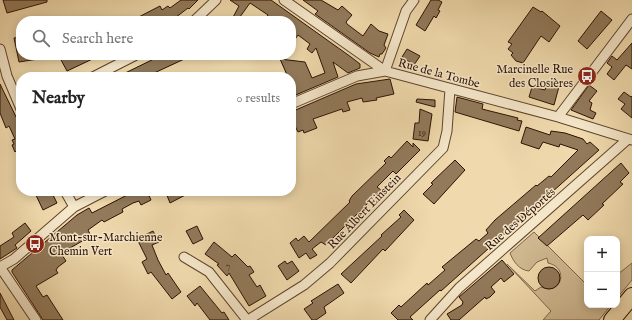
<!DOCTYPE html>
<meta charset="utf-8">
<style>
body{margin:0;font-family:"IM FELL English",serif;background:#f2f2f2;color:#222}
.controls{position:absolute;right:12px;bottom:12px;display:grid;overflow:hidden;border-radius:8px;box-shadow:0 2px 10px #0003}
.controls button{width:36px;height:36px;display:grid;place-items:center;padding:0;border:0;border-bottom:1px solid #e0e0e0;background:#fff;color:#222;font:20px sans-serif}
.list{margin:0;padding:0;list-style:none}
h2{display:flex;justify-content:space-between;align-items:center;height:52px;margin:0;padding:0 16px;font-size:17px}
h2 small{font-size:13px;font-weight:400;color:#767676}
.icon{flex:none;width:22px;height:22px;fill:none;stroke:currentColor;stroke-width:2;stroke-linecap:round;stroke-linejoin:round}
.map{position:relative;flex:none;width:632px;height:320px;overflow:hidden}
.search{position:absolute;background:#fff;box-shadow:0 2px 10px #0003;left:16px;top:16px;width:280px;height:44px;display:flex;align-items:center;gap:10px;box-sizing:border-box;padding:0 14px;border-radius:16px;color:#767676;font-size:15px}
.panel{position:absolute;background:#fff;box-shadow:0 2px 10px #0003;left:16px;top:72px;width:280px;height:124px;border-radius:16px}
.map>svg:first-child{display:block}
.green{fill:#cfb890;stroke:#7e654a}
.building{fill:#927a5b;stroke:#2d1203}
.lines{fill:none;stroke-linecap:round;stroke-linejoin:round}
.minor-casing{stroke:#5e442e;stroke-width:11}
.motorway-casing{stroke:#2d1203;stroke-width:18}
.minor{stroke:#f5e7ca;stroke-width:9}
.motorway{stroke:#f0daad;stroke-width:16}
.labels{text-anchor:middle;stroke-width:3;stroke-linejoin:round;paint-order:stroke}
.number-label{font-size:10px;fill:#462c19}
.poi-label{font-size:12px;fill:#2d1203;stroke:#f5e7ca;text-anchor:end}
.street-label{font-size:12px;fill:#2d1203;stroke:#f5e7ca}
</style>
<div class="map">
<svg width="632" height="320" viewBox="0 0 632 320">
<rect width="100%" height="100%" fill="#f0daad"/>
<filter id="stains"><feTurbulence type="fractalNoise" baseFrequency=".005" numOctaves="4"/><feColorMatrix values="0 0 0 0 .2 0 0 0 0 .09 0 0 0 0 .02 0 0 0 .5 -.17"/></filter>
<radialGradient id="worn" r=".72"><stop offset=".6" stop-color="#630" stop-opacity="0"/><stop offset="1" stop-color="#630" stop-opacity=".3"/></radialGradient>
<path class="green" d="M534,232L587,285V305H611L599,320H543L551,311L507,264L535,291L541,287C561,296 570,268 548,263L547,258L537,262L529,271C519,270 513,261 510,253Z
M632,263V280L617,298V275Z"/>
<path class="building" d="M3,0H47V2L7,13Z
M181,0H198L189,9L188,8L171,21L167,18L160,21H131L160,6L162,10L168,6L170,8Z
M230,0H271L351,57L360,64V68L348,73L333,62L338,77L291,97V77H288L280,59L305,62L312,78L325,73L316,48L312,53L307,49L310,44L298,35L291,45V21H263L268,15L250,3L237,21H231L239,6Z
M303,0H321L338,10L342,6L352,15L346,22L347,24L363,36L371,24L379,31L388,34L384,45L386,48L382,54H380L379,57L370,53L315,14L318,11Z
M431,0H438L442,2L438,10L440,11L436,18L434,16L425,31L416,25Z
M533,7L541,12L542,11L560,26L549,42L541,36L523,63L516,61L511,55L513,53L508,49L512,44L508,42Z
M601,11L612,20L587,49L578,41Z
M21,37V55H38V59L19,62L14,38Z
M632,43V69L626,65L614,80L607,74L612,67L607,63L612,56L617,60Z
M407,49L420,56L414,65L402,57Z
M66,55H101L67,71L60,58Z
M162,55H193L152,74L154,77H117Z
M390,79L394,94L376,98L377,100L363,102L362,98L347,102L350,110L343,112L342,109L313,119L317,128L304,133L303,130L298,132L295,126L291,128V112L356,84Z
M550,80L560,83L554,105L529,97L532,87L545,90L546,86H549Z
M0,84L21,127V158L17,150L15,152L12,145L14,144L12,140L15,139L9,126L6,128L0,113Z
M589,85L597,91L589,101L592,103L590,110L596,113L593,119L571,110Z
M624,92L631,97L632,96V118L621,109L625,104L618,99Z
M457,97L483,104L482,109L518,118L517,120L522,121L519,131L455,112Z
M417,99L435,100V107L416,102Z
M420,109L432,114L428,141L413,139L415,123H419Z
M526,127L550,135L551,131L565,133L583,139L587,144L590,142L599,150L551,193L550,192L528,211L529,212L516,224L441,291L440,290L410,317L413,320H398L391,313L399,305L401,307L427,283L428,285L445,270L442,267L476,239L479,241L488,233L486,230L495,220L536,185L537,186L549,176L551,177L578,150L560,144L559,147L543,142L539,149L521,143Z
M407,141L413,147V143L420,150L396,174L393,171L377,187L381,190L326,245L321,242L312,249L317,255L310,259L306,253L299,258L290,243L296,238L298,241L304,236L309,242L350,202L349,201L352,196L386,163L384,161L389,156L391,158Z
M455,160L465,170L434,204L423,194L433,184L431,183Z
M621,163L629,173L620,182L623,184L602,204L604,205L588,220L583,215L547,246L538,238Z
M34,191H51L57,203L43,210Z
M135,191H147L151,200L141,205L139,201L133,203L122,209L123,212L104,222L102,220L88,230L91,236L63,252L62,255L66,261L58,267L56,270L58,273L36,286L43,297L47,295L63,320H43L12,272V270L77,215L89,208L92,213Z
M169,191H193L170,203L166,193Z
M404,210L414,220L385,251L383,249L351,283L341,274L382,236L381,235L401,217L399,215Z
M25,223L31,231L15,245L17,248L0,259V246L14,237L12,233Z
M197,226L203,239L193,244L186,231Z
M153,231L159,242L152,245L158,260L166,275L168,273L181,292L172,299L151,272L148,274L142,262L147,259L137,239Z
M214,242L232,257L235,254L248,267L250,266L254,272L249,275L257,287L260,285L266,296L249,306L229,273L227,276L217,265L219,264L205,254Z
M502,260L514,274L504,282L501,278L491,287L495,292L490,297L486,299L485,297L459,320H451L447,314L462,305L463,302L459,297Z
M285,261L287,264L292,261L299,271L287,280L278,266Z
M538 278a11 11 0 1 1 22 0a11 11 0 1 1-22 0Z
M338,284L344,293L324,307L326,313L316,320H312L304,309L313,303L311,301Z
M200,286L222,313L224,312L229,320H210L197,303L195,306L187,296Z
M0,293L14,320H7L0,307Z"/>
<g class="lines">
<defs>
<path id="minor" d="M284,0L385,71L558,117L632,140
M194,21L216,0
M0,49L7,76L21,109
M385,71L406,11L414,0
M93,77L136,55
M291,104L357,76L385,71
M558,117L632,19
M65,191L74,207
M184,257L209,272L247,320
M0,267L14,259L74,207L105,191
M0,267L36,320
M248,320L304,285L330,263L443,148L447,131L450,89
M430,320L459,288L628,139"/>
<path id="motorway" d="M612,320L632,296"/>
</defs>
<use href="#minor" class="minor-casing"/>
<use href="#motorway" class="motorway-casing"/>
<use href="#minor" class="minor"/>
<use href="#motorway" class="motorway"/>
</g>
<defs>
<symbol id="bus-disc" viewBox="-11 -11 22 22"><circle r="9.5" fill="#8f2418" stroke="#f5e7ca"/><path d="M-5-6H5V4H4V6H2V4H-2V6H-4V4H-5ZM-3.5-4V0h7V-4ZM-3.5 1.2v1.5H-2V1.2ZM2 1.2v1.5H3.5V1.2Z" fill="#fff"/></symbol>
</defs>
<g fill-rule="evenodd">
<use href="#bus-disc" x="576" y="65" width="22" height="22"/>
<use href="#bus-disc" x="24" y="233" width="22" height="22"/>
</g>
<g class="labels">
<g class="number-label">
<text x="422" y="136">19</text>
<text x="228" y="269">7</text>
</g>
<g class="poi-label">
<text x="573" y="73">Marcinelle Rue<tspan x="573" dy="14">des Closières</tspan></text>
<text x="49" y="241" text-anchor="start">Mont-sur-Marchienne<tspan x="49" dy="14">Chemin Vert</tspan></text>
</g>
<g class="street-label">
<text transform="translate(439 73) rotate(15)" y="4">Rue de la Tombe</text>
<text transform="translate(364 211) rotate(-46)" y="4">Rue Albert Einstein</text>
<text transform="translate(520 219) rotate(-41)" y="4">Rue des Déportés</text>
</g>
</g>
<rect width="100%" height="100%" filter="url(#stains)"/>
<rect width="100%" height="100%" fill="url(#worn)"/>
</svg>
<div class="controls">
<button>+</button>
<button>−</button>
</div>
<div class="search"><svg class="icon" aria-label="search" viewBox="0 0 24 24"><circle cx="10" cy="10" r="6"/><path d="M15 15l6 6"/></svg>Search here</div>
<section class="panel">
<h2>Nearby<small>0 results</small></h2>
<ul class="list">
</ul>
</section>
</div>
